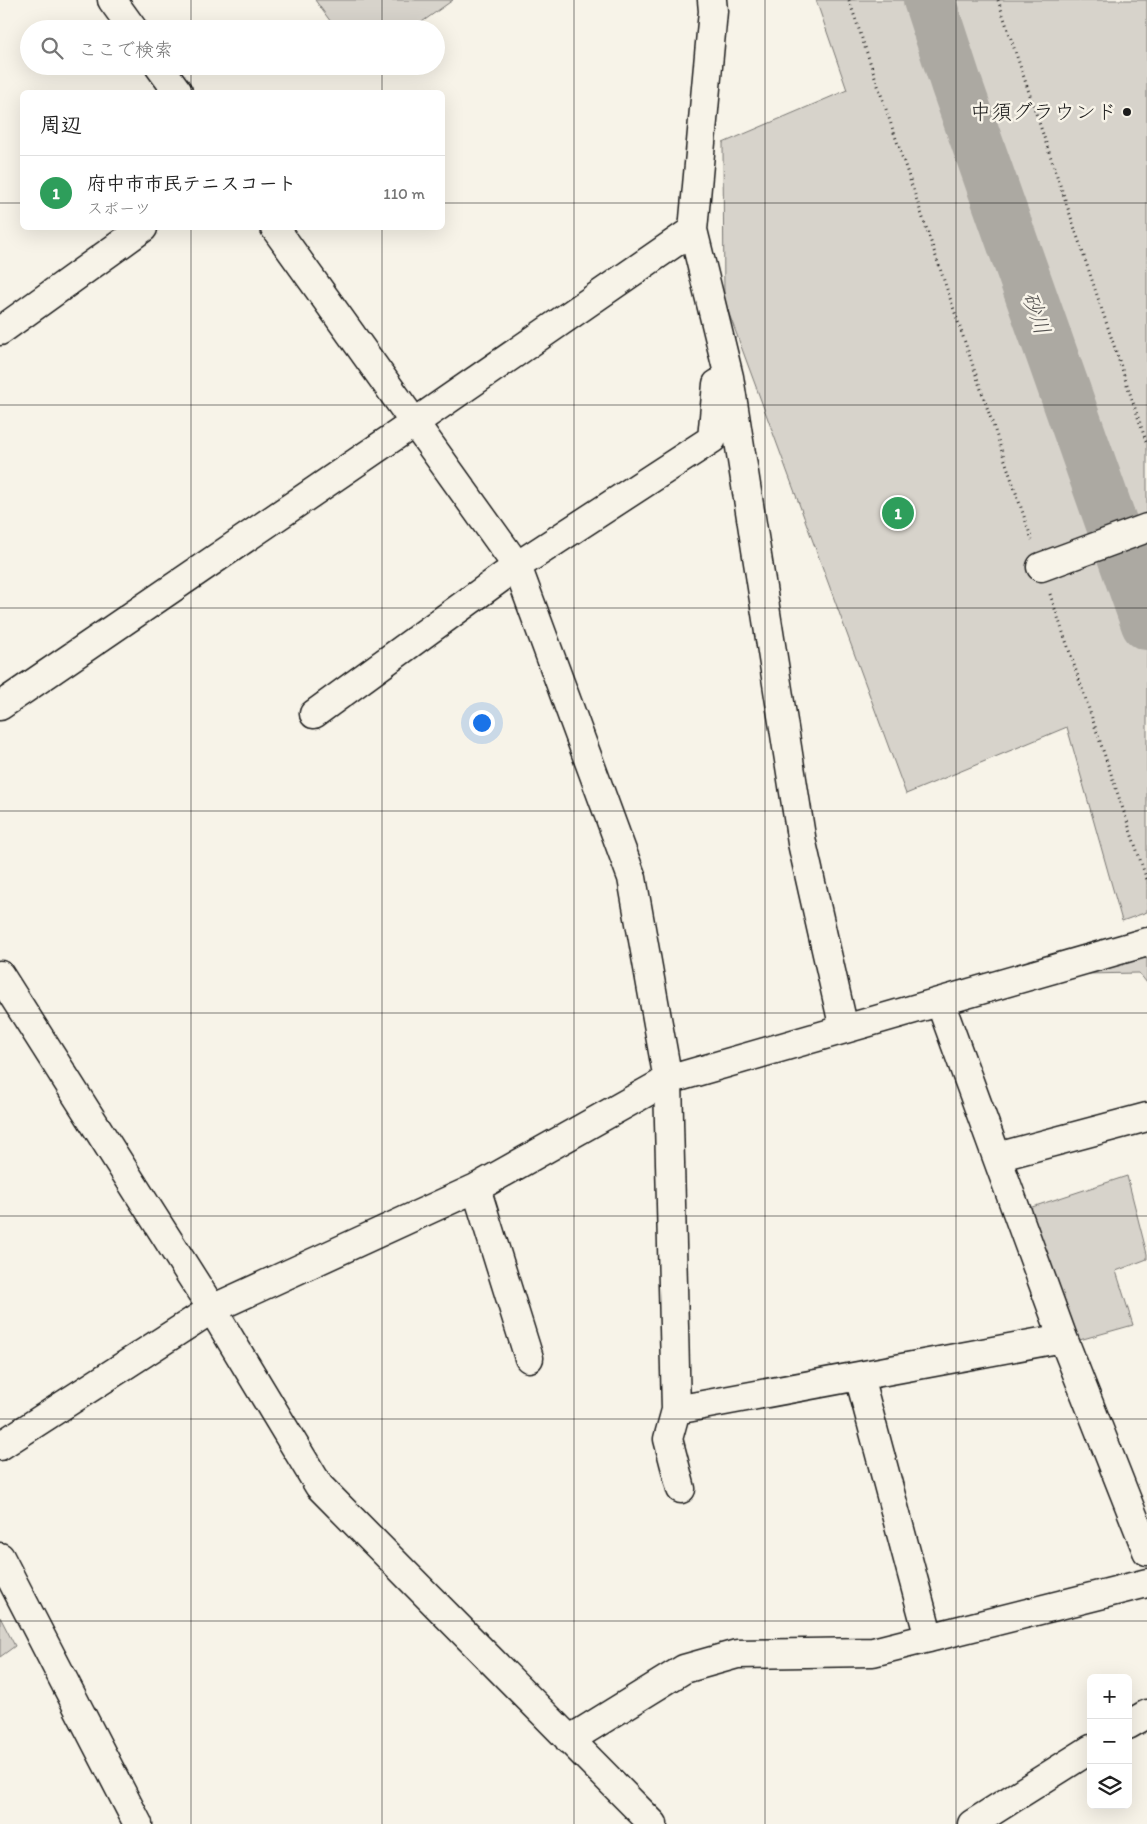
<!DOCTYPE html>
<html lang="ja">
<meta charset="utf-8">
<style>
body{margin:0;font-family:Itim,"Klee One",sans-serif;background:#f6f6f6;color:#222}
.controls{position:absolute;right:15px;bottom:15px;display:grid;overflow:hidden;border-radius:8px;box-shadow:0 5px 20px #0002}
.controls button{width:45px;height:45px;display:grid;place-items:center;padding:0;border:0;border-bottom:1px solid #e0e0e0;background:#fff;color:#222;font:25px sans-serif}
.you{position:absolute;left:481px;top:722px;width:18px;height:18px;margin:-12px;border:4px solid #fff;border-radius:50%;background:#1a73e8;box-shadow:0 0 0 8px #1a73e833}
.badge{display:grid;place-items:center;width:32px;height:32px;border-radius:50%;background:#2563eb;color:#fff;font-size:16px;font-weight:700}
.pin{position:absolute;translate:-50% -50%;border:2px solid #fff;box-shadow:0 1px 5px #0006}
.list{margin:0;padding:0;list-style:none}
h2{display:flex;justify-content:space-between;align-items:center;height:65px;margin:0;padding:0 20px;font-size:21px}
h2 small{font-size:16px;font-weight:400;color:#767676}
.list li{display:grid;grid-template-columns:32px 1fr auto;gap:15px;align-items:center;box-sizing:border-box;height:75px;padding:0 20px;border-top:1px solid #e0e0e0}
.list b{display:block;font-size:19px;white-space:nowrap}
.list p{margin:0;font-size:16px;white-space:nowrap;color:#767676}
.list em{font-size:16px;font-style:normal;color:#767676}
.icon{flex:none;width:28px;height:28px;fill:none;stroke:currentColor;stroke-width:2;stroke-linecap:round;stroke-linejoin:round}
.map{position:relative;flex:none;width:1147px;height:1824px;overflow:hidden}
.search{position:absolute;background:#fff;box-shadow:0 5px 20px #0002;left:20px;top:20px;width:425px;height:55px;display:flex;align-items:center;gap:12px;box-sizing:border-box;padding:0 18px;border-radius:28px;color:#767676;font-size:19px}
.panel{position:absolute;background:#fff;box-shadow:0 5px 20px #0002;left:20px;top:90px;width:425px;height:140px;border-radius:8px}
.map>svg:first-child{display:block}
.green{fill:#d7d3cb;stroke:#7a7874}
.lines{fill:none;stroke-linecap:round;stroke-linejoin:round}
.river{stroke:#aca9a2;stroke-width:52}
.minor-casing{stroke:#1c1c1c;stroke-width:31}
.highway-casing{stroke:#1c1c1c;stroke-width:31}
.path{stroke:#1c1c1c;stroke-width:3;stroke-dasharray:1 4;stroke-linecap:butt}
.minor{stroke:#f7f3e8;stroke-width:28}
.highway{stroke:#f7f3e8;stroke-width:28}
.grid{fill:none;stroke:#1c1c1c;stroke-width:1;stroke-opacity:0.55}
.poi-dot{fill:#1c1c1c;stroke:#f7f3e8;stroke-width:2}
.labels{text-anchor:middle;stroke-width:5;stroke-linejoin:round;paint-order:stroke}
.poi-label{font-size:21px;fill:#1c1c1c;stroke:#f7f3e8;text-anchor:end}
.water-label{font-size:22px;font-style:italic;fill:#565452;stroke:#f7f3e8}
</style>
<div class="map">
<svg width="1147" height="1824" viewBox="0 0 1147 1824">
<rect width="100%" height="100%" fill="#f7f3e8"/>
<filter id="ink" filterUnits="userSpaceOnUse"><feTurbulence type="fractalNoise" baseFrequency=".02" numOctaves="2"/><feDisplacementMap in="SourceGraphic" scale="10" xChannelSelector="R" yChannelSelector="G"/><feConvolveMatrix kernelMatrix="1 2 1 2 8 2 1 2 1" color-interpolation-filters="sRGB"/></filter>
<g filter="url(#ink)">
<path class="green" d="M315,0H453L412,29H336Z
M816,0H1147V912L1122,921L1067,727L906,794L724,300L723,143L847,90Z
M1136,955L1147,959V983L1139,973L1085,974Z
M1127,1176L1147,1254V1259L1116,1271L1133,1325L1076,1341L1026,1209Z
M0,1617L15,1646L0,1657Z"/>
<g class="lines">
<path class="river" d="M929,0L956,83L1147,624"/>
<defs>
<path id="minor" d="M112,0L133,29
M712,0L713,11L693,230L729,377L802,843L844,1029
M159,66L178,92
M275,228L517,566L632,878L668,1080L676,1410L668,1439L681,1489
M0,331L143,228
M1041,567L1147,528
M0,706L414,423L693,230
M314,714L517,566L712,439L717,384L728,378
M0,975L212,1309L319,1486L653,1824
M940,1002L1063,1338L1147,1551
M997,1157L1147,1117
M476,1188L529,1358
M859,1376L929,1638
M676,1410L1063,1338
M0,1446L212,1309L476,1188L668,1080L1147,942
M1128,1725L1147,1714
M569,1740L684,1669L737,1654L873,1652L1147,1583
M972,1824L1091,1749"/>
<path id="highway" d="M0,1557L138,1824"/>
</defs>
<use href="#minor" class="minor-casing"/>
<use href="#highway" class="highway-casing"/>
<path class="path" d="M849,0L1032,540
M998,0L1147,444
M1050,594L1147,880"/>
<use href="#minor" class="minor"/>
<use href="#highway" class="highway"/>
</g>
</g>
<path class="grid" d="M191,0V29M382,0V29M574,0V1824M765,0V1824M956,0V1824M191,66V92M382,66V92M0,203H22M442,203H1147M191,228V1824M382,228V1824M0,405H1147M0,608H1147M0,811H1147M0,1013H1147M0,1216H1147M0,1419H1147M0,1621H1147"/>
<circle class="poi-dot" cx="1127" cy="112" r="5"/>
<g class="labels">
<g class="poi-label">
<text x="1117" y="119">中須グラウンド</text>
</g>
<g class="water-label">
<text transform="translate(1037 313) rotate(71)" y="8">砂川</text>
</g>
</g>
</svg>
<div class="controls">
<button>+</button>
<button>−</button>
<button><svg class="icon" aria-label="layers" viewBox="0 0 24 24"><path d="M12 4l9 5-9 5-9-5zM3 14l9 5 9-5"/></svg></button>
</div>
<div class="you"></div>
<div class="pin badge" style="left:898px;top:513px;background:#2e9e5b">1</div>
<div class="search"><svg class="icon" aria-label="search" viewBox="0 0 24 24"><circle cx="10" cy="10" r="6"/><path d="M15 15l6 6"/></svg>ここで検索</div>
<section class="panel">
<h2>周辺<small></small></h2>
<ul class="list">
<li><span class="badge" style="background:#2e9e5b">1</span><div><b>府中市市民テニスコート</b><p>スポーツ</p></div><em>110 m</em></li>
</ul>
</section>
</div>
